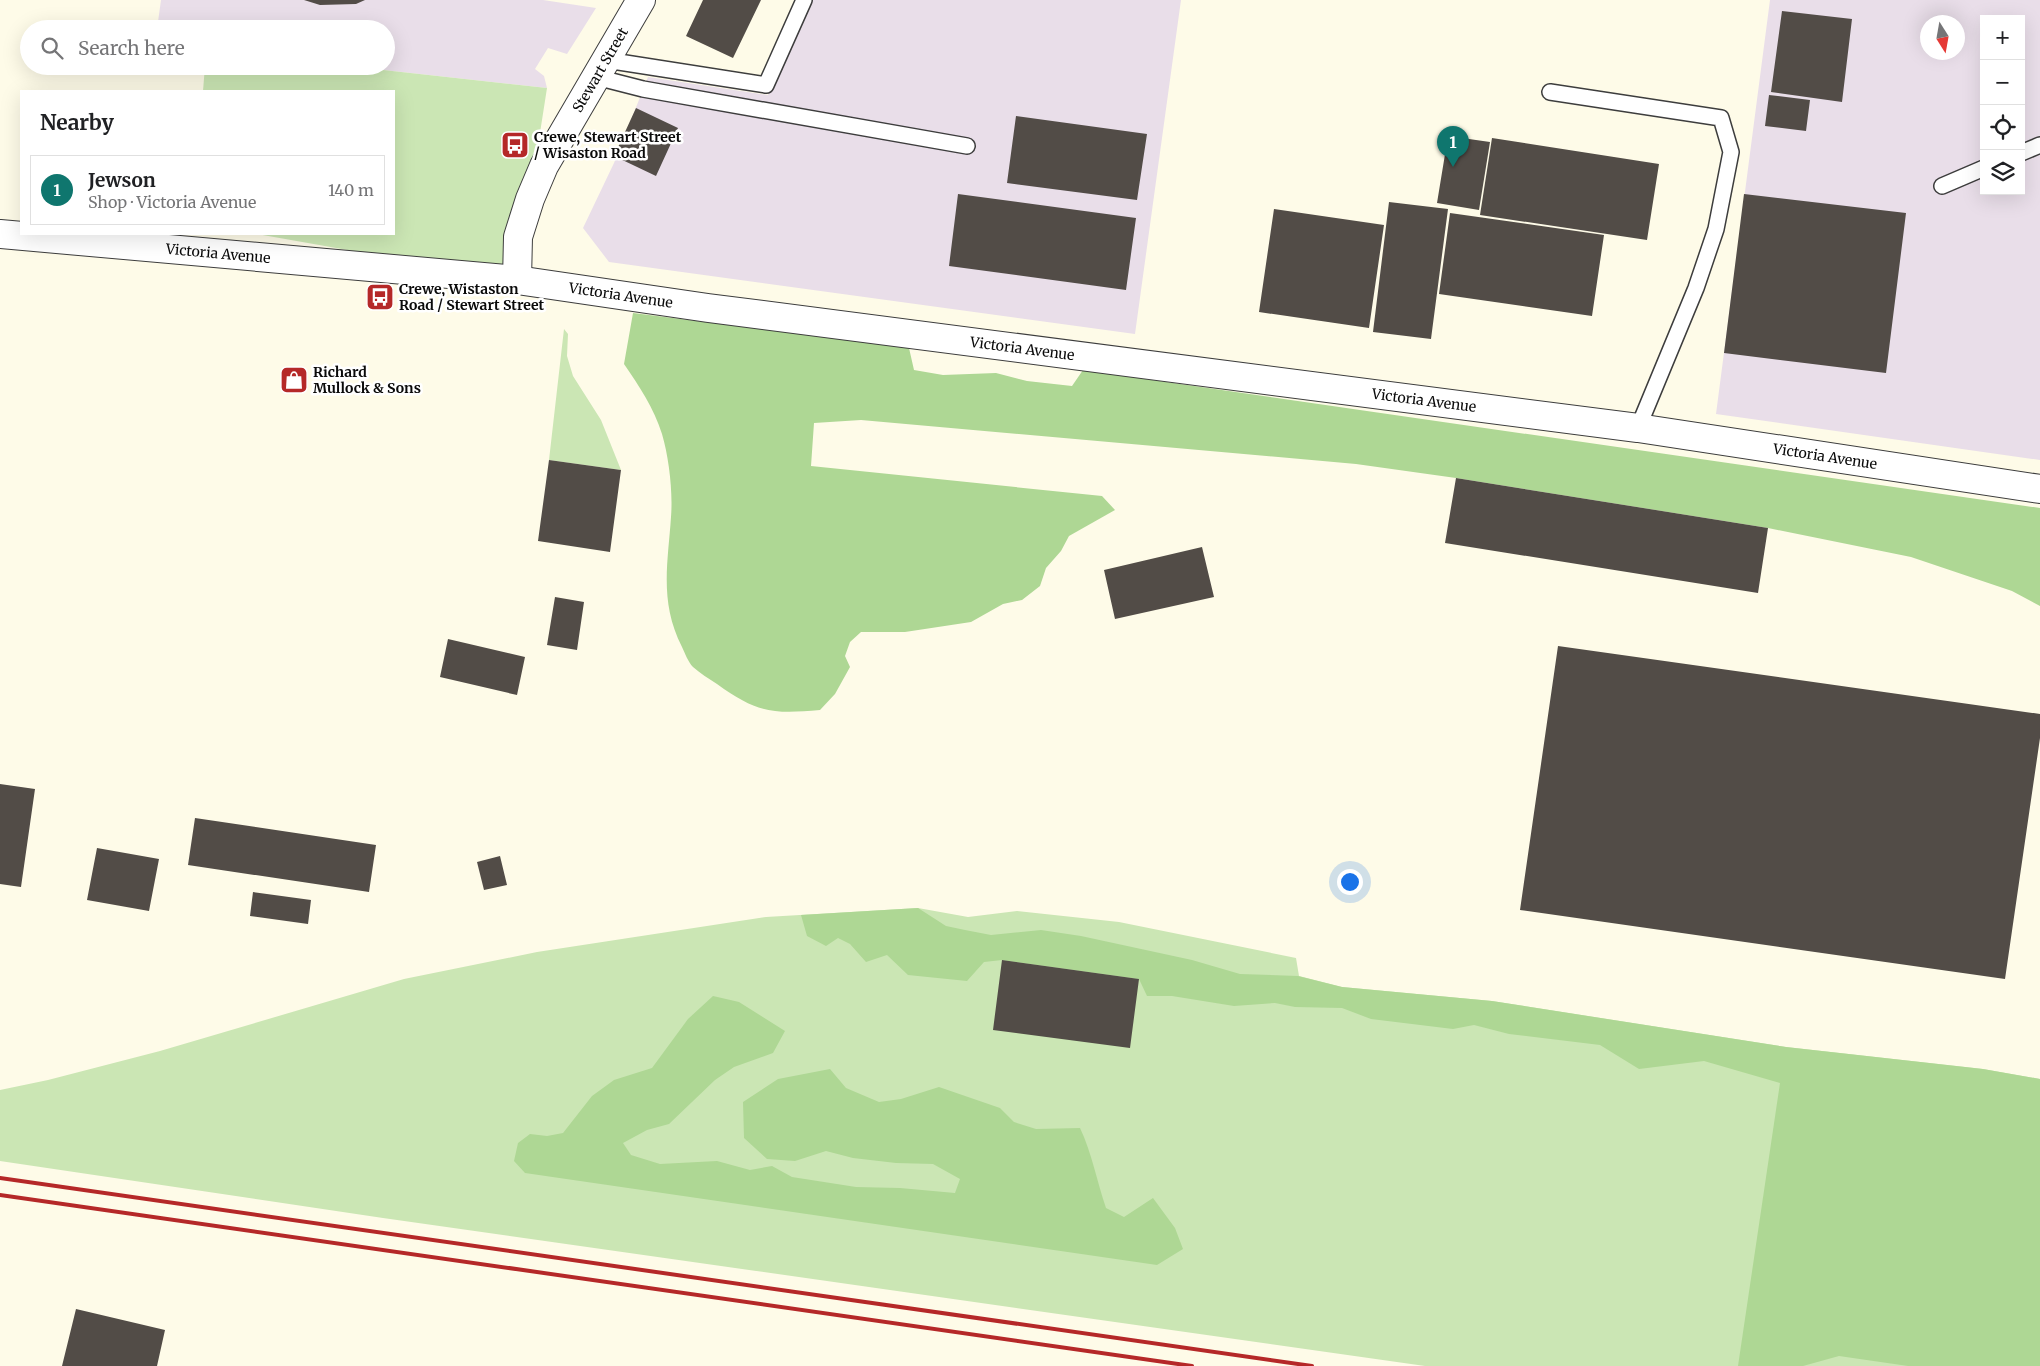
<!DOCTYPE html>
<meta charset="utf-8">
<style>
body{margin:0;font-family:Merriweather,serif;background:#f6f6f6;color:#202124}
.controls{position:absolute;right:15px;top:15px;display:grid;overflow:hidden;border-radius:0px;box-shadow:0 5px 20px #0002}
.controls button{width:45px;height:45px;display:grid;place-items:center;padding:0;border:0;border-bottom:1px solid #e0e0e0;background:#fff;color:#202124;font:25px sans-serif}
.compass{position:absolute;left:1920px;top:15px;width:45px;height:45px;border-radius:50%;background:#fff;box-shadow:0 5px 20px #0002;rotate:169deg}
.you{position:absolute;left:1349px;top:881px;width:18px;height:18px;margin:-12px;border:4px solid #fff;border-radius:50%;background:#1a73e8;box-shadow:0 0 0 8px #1a73e833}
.badge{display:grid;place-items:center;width:32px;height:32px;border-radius:50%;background:#0f766e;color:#fff;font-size:16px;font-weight:700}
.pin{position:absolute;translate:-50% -41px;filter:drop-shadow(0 1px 2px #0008)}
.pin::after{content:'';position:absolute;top:26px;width:18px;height:15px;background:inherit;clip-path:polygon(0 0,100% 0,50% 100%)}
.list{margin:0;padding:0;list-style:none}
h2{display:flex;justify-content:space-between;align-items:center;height:65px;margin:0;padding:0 20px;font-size:21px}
h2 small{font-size:16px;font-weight:400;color:#757577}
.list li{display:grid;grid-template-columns:32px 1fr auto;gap:15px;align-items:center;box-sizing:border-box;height:70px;margin:0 10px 10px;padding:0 10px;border:1px solid #e0e0e0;border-radius:0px}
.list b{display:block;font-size:19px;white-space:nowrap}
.list p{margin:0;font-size:16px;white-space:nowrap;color:#757577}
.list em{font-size:16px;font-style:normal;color:#757577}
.icon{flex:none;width:28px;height:28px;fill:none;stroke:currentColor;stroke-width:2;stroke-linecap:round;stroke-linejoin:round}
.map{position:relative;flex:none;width:2040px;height:1366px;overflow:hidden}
.search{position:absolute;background:#fff;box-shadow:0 5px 20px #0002;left:20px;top:20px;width:375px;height:55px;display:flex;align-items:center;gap:12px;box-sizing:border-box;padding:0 18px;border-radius:28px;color:#757577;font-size:19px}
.panel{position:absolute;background:#fff;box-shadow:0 5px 20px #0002;left:20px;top:90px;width:375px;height:145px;border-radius:0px}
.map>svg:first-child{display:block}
.industrial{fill:#e9dee9;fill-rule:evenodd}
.green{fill:#cbe6b4}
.forest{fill:#aed794}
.building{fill:#524c47}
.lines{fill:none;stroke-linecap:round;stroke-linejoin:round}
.service-casing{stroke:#3d3d3d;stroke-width:18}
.tertiary-casing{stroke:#3d3d3d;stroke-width:30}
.service{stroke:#fff;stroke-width:15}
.tertiary{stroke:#fff;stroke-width:28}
.rail{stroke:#b52828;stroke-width:4}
.labels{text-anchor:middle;stroke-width:5;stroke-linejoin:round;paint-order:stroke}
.street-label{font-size:14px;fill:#0a0a0a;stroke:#fff}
.poi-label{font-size:14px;font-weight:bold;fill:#0a0a0a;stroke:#fff;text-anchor:start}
</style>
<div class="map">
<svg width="2040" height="1366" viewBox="0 0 2040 1366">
<rect width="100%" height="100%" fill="#fefbe8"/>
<path class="industrial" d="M161,0H543L596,8L567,54L548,48L535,69L544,76L547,88L347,66H386V29H157Z
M811,0H1181L1135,334L609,262L583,228L614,163L648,77L768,95Z
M1770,0H2040V460L1716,414ZM1984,19H2021V191H1984ZM1928,22H1958V52H1928Z"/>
<path class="green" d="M205,66H347L547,88L517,280L257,234H394V91H203Z
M564,329L568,334L567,356L573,376L601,420L621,470L549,460Z
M918,908L968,917L1017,911L1119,922L1296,958L1299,976L1342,987L1492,1001L1786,1047L1983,1069L2040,1079V1366H1425L383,1218L0,1161V1090L48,1080L160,1051L404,979L537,952L766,917Z"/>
<path class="forest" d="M633,313L909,348L914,370L943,375L996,373L1027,381L1072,386L1083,370L2040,508V606L2012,591L1911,557L1768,528L1456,478L1356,464L861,420L814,423L811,466L1102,496L1115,510L1069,536L1061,551L1046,568L1040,586L1022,600L1003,604L971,622L905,632H861L850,642L845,656L850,667L835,694L820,710C773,714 757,713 717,684C709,679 700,673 693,667C688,662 685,653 682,647C659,602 668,563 671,517C673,491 669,458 662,434C654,408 639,386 624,364Z
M918,908L946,926L965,930L991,935L1041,930L1081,936L1192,960L1240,974L1298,976L1342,987L1492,1001L1786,1047L1983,1069L2040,1079V1366H1908L1839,1356L1803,1366H1738L1780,1083L1704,1061L1639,1069L1600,1045L1509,1034L1474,1025L1453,1029L1371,1019L1342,1008L1295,1007L1275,1003L1234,1006L1172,996H1147L1139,979L1002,960L984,962L967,981L908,975L887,955L866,962L850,944L838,938L826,946L807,936L801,915Z
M713,996L739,1002L785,1031L773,1053L734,1067L715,1080L669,1124L647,1130L623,1143L631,1155L660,1164L717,1161L750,1170L772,1166L792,1177L856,1187L900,1188L955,1193L960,1179L933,1164L896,1163L853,1158L826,1151L795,1161L767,1159L744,1138L743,1102L778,1079L830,1069L846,1088L879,1102L901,1099L939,1087L1000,1108L1014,1122L1036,1129L1080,1128C1092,1153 1097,1182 1106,1208L1124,1217L1153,1198L1175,1228L1183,1249L1157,1265L525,1173L514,1161L518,1143L530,1134L547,1136L563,1133L592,1096L614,1080L652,1068L688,1019Z"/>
<path class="building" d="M304,0H365L356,4L320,5Z
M703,0H761L733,58L686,36Z
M1782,11L1852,19L1842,102L1771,92Z
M1769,95L1810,100L1806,131L1765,126Z
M636,108L678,128L656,176L614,156Z
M1016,116L1147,134L1137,200L1007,183Z
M1448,136L1490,142L1479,210L1437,203Z
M1492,138L1659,164L1647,240L1480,215Z
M958,194L1136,218L1126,290L949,266Z
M1744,194L1906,213L1886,373L1724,353Z
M1389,202L1448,209L1431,339L1373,332Z
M1274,209L1384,225L1369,328L1259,312Z
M1450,213L1604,235L1592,316L1439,294Z
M549,460L621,470L610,552L538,541Z
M1456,478L1768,528L1758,593L1445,543Z
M1202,547L1214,597L1115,619L1104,570Z
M555,597L584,602L577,650L547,645Z
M448,639L525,657L517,695L440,677Z
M1558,646L2040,714V738L2005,979L1520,910Z
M0,784L35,789L21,887L0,884Z
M195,818L376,845L369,892L188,865Z
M97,848L159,859L149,911L87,900Z
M500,856L507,885L484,890L477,862Z
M253,892L311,900L308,924L250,916Z
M1002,960L1139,979L1130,1048L993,1030Z
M76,1309L165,1330L157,1366H62Z"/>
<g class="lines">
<defs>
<path id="service" d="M606,60L766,85L804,0
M596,77L643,89L967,146
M1550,92L1721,118L1731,152L1716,229L1696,288L1638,428
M2021,153L2040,145
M1942,186L1984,168"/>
<g id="tertiary">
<path id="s1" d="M0,234L517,280L708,308L1638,428L2040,489"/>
<path id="s2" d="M517,280L518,237L530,199L544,166L641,0"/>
</g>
</defs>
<use href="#service" class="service-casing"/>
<use href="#tertiary" class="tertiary-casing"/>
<use href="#service" class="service"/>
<use href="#tertiary" class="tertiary"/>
<path class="rail" d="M0,1178L1312,1366
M0,1195L1192,1366"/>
</g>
<defs>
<symbol id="bus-square" viewBox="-11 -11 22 22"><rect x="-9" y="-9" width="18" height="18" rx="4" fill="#b52828" stroke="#fff"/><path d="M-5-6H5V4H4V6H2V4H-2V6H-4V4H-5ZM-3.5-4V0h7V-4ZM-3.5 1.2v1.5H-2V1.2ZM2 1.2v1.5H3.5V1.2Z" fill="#fff"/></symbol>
<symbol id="shop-square" viewBox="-11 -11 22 22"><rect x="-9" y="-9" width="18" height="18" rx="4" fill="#b52828" stroke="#fff"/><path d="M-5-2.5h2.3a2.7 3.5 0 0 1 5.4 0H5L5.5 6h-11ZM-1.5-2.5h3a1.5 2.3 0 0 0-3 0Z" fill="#fff"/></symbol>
</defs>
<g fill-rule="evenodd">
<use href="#bus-square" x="499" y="129" width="32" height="32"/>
<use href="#bus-square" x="364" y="281" width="32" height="32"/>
<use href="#shop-square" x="278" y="364" width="32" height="32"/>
</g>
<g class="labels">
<g class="street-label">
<text dy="5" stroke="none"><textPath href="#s2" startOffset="230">Stewart Street</textPath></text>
<text dy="5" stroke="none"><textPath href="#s1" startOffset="219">Victoria Avenue</textPath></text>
<text dy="5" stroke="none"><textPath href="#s1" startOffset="624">Victoria Avenue</textPath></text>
<text dy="5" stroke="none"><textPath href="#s1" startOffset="1029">Victoria Avenue</textPath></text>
<text dy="5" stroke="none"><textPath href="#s1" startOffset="1434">Victoria Avenue</textPath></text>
<text dy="5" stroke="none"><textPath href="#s1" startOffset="1839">Victoria Avenue</textPath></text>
</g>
<g class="poi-label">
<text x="534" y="142">Crewe, Stewart Street<tspan x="534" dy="16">/ Wisaston Road</tspan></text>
<text x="399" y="294">Crewe, Wistaston<tspan x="399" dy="16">Road / Stewart Street</tspan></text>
<text x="313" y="377">Richard<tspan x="313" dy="16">Mullock &amp; Sons</tspan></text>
</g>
</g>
</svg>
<div class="controls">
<button>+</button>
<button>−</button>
<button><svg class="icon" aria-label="locate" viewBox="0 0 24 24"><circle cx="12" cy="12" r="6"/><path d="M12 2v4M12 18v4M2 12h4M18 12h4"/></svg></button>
<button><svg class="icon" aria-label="layers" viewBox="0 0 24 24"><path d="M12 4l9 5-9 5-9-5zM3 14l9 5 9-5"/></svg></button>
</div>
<svg class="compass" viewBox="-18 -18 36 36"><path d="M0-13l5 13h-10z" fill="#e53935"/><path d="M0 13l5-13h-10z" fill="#757577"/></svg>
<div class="you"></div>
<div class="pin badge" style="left:1453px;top:167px">1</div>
<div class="search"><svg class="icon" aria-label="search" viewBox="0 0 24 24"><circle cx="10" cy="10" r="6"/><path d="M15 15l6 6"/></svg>Search here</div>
<section class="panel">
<h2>Nearby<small></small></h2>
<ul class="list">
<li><span class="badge">1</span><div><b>Jewson</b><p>Shop · Victoria Avenue</p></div><em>140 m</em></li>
</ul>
</section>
</div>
